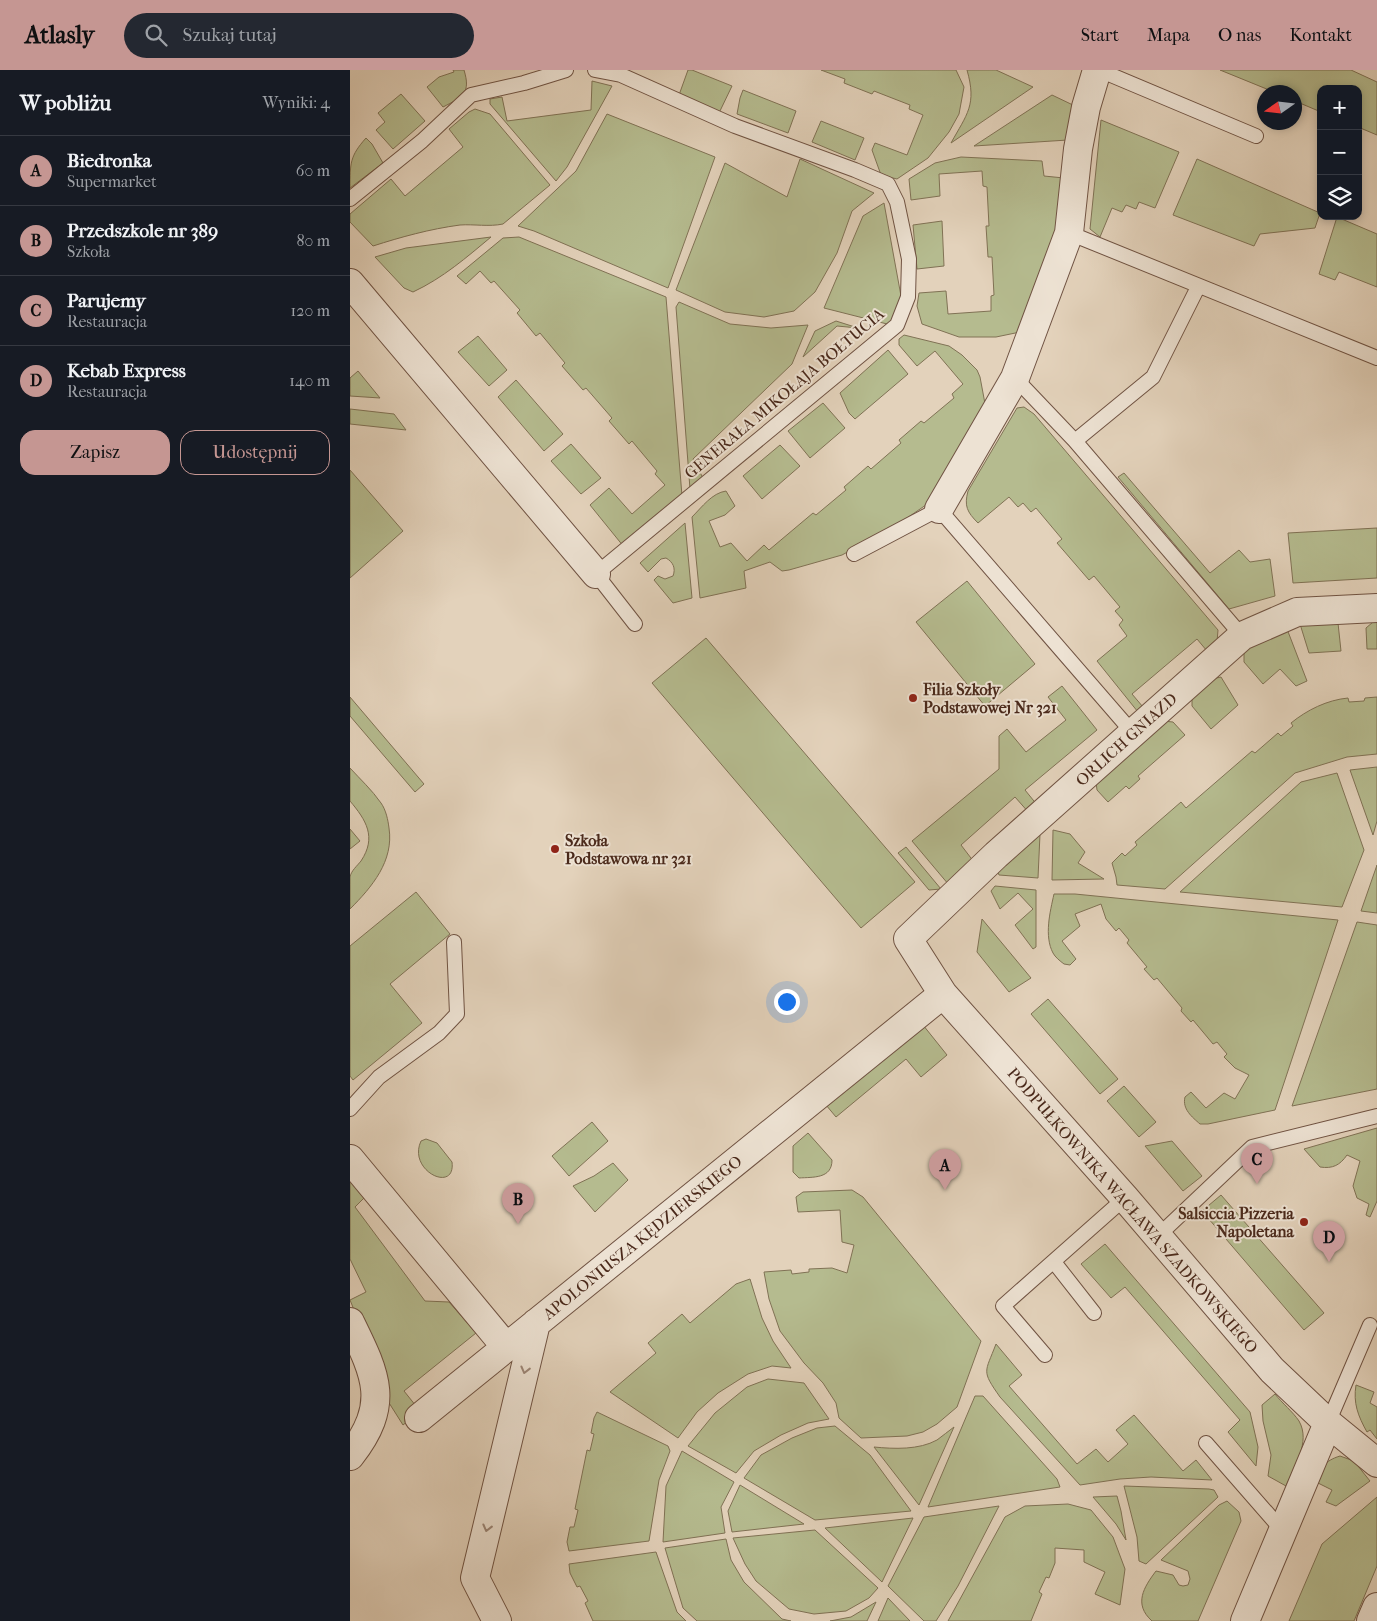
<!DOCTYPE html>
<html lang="pl">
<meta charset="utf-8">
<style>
body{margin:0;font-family:"IM FELL French Canon",serif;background:#242831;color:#f1f3f6}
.controls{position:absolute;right:15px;top:15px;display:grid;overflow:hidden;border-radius:10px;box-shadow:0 2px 8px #0003}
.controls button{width:45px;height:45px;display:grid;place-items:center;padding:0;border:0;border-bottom:1px solid #363941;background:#171b24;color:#f1f3f6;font:25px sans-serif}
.compass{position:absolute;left:907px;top:15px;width:45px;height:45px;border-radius:50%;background:#171b24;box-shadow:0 2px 8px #0003;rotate:256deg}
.you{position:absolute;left:436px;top:931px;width:18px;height:18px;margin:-12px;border:4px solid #fff;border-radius:50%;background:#1a73e8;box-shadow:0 0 0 8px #1a73e833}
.badge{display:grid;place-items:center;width:32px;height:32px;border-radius:50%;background:#c59692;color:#111;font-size:16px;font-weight:700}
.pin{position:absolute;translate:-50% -41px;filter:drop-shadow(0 1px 2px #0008)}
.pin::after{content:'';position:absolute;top:26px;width:18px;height:15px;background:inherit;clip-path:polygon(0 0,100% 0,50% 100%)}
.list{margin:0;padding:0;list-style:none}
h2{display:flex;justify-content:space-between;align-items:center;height:65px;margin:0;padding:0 20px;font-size:21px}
h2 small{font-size:16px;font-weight:400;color:#9ea1a6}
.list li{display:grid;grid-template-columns:32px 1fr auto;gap:15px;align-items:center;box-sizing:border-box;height:70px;padding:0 20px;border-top:1px solid #363941}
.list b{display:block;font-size:19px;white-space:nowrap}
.list p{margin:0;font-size:16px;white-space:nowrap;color:#9ea1a6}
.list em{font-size:16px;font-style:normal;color:#9ea1a6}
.actions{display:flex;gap:10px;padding:15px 20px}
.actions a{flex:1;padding:11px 0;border:1px solid #c59692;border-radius:15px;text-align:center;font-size:18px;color:#c59692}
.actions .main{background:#c59692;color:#111}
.icon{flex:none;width:28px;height:28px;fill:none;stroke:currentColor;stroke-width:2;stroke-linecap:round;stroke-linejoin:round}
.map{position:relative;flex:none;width:1027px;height:1551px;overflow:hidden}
header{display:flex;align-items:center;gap:30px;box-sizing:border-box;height:70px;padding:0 25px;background:#c59692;color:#111}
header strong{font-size:24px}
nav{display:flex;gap:28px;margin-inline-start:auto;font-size:18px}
.search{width:350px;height:45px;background:#242831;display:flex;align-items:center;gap:12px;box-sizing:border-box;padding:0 18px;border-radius:28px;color:#9ea1a6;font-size:19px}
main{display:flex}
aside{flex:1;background:#171b24}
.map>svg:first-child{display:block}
.green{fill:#b5bb8f;stroke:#807255}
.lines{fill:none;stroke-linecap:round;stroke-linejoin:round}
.service-casing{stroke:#705343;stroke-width:16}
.minor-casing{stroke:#705343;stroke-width:30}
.tertiary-casing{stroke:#705343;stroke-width:30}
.service{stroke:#ede2d3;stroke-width:14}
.minor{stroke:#ede2d3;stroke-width:28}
.tertiary{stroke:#ede2d3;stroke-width:28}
.oneway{stroke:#9c8677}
.poi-dot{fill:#8f2418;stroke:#ede2d3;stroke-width:2}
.labels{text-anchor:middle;stroke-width:4;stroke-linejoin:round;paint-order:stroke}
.street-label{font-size:16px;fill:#4a291b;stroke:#ede2d3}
.poi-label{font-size:16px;font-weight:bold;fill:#4a291b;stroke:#ede2d3;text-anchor:start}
</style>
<header>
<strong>Atlasly</strong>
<div class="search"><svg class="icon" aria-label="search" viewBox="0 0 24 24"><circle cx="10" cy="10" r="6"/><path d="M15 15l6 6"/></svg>Szukaj tutaj</div>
<nav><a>Start</a><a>Mapa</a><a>O nas</a><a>Kontakt</a></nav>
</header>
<main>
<aside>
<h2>W pobliżu<small>Wyniki: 4</small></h2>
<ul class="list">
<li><span class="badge">A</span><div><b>Biedronka</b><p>Supermarket</p></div><em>60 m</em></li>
<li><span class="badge">B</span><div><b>Przedszkole nr 389</b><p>Szkoła</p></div><em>80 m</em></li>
<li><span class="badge">C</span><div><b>Parujemy</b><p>Restauracja</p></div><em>120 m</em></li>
<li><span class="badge">D</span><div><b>Kebab Express</b><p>Restauracja</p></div><em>140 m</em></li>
</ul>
<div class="actions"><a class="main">Zapisz</a><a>Udostępnij</a></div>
</aside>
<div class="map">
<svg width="1027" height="1551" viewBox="0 0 1027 1551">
<rect width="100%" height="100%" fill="#e3d2bb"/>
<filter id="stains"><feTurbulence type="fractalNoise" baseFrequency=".004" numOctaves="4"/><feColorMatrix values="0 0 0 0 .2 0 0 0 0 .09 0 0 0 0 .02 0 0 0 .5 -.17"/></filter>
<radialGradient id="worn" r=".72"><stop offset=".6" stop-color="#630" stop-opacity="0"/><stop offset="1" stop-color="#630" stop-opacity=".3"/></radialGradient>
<path class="green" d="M103,0H114C121,23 113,27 93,37L77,17L89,7L104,2Z
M338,0H342L382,16L369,43L329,25Z
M471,0H606L614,17L609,44L599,62L578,88L547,109L531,105L522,80L525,73L557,85L573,45L559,39L560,35L524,21L522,24L494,13L495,9Z
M617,0H646L683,17L601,73C617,44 627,35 617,0Z
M870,0H1001L1027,12V65L1008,57V19H971V42L945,31L944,22H924Z
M242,11L262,16L217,97L206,111L140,34V29L152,27L157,51L241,40Z
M393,20L446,41L438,63L387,44L390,28Z
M51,24L75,51L43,79L26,60L35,52L28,43Z
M702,25L725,36L718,70L624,76Z
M125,39L140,44L200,115L153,154C139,157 124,154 110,155C80,159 51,167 23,176L0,152V144L41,109L55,126L113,77L99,59L119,42Z
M257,44L365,87L318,218L184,161L168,156L226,101Z
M751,50L829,82L805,138L789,132L786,139L776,135L772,142L762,138L750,167L740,159Z
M471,51L514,68L505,90L462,72Z
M16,68L22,74L33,93L0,118C0,93 0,86 16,68Z
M611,87L692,91L694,106L714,108L707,170L675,261L646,267H609L572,254L567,236L569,223L596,221L598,244L641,241V226L644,225L642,187H638L636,156H639L637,117L633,116L632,101L589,104L590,126L561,130L559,109L585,93Z
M450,89L524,123L502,141L487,183L465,222L444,241L414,247L375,242L326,220L375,93L437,127Z
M847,89L970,143L965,158L910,164L904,176L823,145Z
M534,133L551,226L545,246L541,255L474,238L513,146Z
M987,147L1027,164V217L989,202L985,210L969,204Z
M592,151L594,196L567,199L563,155Z
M141,167C117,187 93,208 63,222L54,218L25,187L56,178Z
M169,167L316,227L332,426L274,477L240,435L259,418L282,444L315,415L305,404L307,401L282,371L279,374L259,351L262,348L236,318L233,320L212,296L215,293L190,263L186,266L167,243L170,240L144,211L141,213L130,201L116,214L107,206L153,168Z
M329,232L380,254L421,258L458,255L442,294L343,389L353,408L340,419L326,237Z
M486,251L508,258L487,256L453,287L465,261Z
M554,265L599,276L612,285L627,300L630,307L636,339L586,428L544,457L492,485L439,500L432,501L420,492L394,501L396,518L350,528L342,447C352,437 362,423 376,421L385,436L375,445L359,451L370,477L381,473L397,491L414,475L419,480L463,443L466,445L496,420L494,417L518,396L521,399L551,373L549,370L571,351L574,353L604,328L602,324L613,314L585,281L567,296L549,275V269Z
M128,266L157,300L139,316L108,282Z
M538,280L558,304L505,349L499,343L490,323Z
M8,301L30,328L0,326V308Z
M166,310L213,364L194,381L148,327Z
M473,333L495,358L460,388L438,361Z
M674,337L684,344L868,560L867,572L857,581L847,569L782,624L793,637L788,642L747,591L777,566L769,555L773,550L765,541L770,537L744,506L739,510L707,473L712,469L686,438L681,442L673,433L668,437L659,427L628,453C617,442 614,436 618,421L667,338Z
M0,339L44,344L56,360L0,354Z
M221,374L251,408L231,424L201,391Z
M430,375L450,396L412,429L393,406Z
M0,400L53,461L0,508Z
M774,403L860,503L889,480L900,492L920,489L925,526L879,539L768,407Z
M335,453L342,528L323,533L304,510L308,506L315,509L323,506C326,498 323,492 316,488L311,489L298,502L290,493Z
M1027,458V508L943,513L938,463Z
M617,511L685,594L635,636L566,552Z
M1027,551V579H1017L1016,558L1023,552Z
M988,553L991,581L959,583L950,554Z
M937,559L957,611L946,616L930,599L913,614L894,592V582L920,563Z
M356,568L565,812L511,858L302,613Z
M871,607L888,635L861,659L842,636V627L862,609Z
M712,616L747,660L675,720L688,736L680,744L665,727L611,775L624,792L599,815L562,771L649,699V666L657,659L676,682L716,650L698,627Z
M0,627L74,714L65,722L0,646Z
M1027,627V684L997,687L945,703L815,819L767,815L766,807L762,793L772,783L775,786L787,775L785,772L831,732L836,738L902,681L905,683L928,663L931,666L943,656L941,653C957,640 977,630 998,628L999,632L1014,631L1015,628Z
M813,651L823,652L835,665L788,706L790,709L779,719L776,716L758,732L747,720L746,712Z
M1027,697V751L1023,765L1000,700Z
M0,698C10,709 22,720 31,733C36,740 38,750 39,758C44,791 22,817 0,839C0,829 0,817 0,807C1,801 7,796 11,791C27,767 16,750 0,731Z
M987,703L1014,780L992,837L830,822L951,712Z
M689,758L690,764L688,808L649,805L647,800Z
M0,759L10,771L0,779Z
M703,760L720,764L735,782L728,793L754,809L702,810Z
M556,777L591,819L579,820L548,783Z
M1027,795V843L1011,841Z
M645,816L686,820V877L683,879L665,855L683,839L668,823L650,839L641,821Z
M66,822L100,864L40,914L72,953L3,1010L0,1006V876Z
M704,824H725L988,850L925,1040L858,1054H850C842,1047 832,1039 835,1027L841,1022L856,1038L874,1023L885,1029L899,1005L885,998L874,987L877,984L867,972L863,974L843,950L841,952L831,941L832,938L807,908L804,910L794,899L797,897L777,873L779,870L769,858L766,861L756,849L751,834L725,844L730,856L712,871L726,889L720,895L714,894C710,891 705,887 703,883C694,866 700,842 704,824Z
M632,849L681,908L659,922L627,882Z
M1007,852L1027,855V1019L942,1036Z
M698,929L768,1009L750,1024L681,944Z
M573,955L597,985L571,1007L556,989L486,1047L476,1035Z
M774,1016L806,1052L789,1067L757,1031Z
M242,1052L258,1071L219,1106L202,1086Z
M1027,1058V1131L1020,1147L1016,1145L1019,1134L1007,1128L1003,1116L1010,1091L997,1085C990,1095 983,1099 970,1097L954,1079Z
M458,1063L482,1090C482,1109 463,1107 449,1108L443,1102V1076Z
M76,1069L87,1073L102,1092C106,1124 57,1101 71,1071Z
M822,1071L852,1106L833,1121L795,1076Z
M263,1093L278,1110L245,1142L223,1116L244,1106Z
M0,1102L18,1124L5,1137L75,1231L99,1232L126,1263L54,1321L70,1341L53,1355L29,1317L24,1289L0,1230L16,1222L0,1189Z
M502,1120L513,1127L631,1271L607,1337L587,1354L573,1362L557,1366L511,1368L489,1348L486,1333L473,1313L454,1293L430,1261L419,1229L414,1202L441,1200L442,1204L459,1202V1199L482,1198L497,1203L504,1175L492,1172L490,1140L448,1142L446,1127L453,1122Z
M871,1125L974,1243L954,1260L852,1141Z
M755,1174L900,1342L908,1377L906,1396L878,1362L890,1350L775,1217L761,1228L731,1194Z
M400,1209L412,1248L423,1271L441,1298L422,1296L398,1304L368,1323L347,1342L328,1368L260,1322L306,1283L298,1273L332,1244L340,1253L386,1214Z
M646,1274L672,1305L659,1316L727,1394L746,1379L758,1392L778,1374L766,1360L784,1345L833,1401L846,1390L862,1410L801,1407L770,1409L730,1415L650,1327C631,1300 635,1303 646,1274Z
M418,1309L454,1313L479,1349L458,1353L431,1365L404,1381L386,1403L338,1376L365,1343L397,1317Z
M1006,1315L1024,1322L1020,1333L1027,1337V1369L1020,1360L1017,1362C1008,1346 1003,1333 1006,1315Z
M925,1324C932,1333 943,1342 949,1351C961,1372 944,1397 936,1416L918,1406L921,1385L913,1351L912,1335Z
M625,1326H633L707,1409L710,1417L578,1437Z
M247,1342L318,1376L320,1381L309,1410L299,1471L219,1481L217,1472L220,1457H224L228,1440L225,1439L237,1380L240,1381L244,1364L241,1363L244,1348Z
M485,1356L520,1385L561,1441L465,1450L394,1408L411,1385L442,1368L467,1358Z
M604,1357L569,1435L524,1377C544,1379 569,1380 587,1370C593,1366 598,1361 604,1357Z
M332,1381L384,1412L371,1437L375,1463L313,1472L316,1416Z
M990,1386L1004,1391L1020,1411L986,1436L976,1432L982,1420L966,1412C972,1397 974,1391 990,1386Z
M390,1415L454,1454L382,1462L378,1441Z
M774,1416L859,1419L864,1420L868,1427L796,1494L789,1491L787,1467Z
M767,1426L771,1441L776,1470L766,1454L743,1427Z
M1027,1427V1496L1004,1551H939L972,1474Z
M877,1431L889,1442L891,1451L848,1551H802C783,1534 794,1517 806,1501L823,1505L829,1515L833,1516L838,1515L840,1509L838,1501L811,1490L869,1435Z
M718,1434L741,1440L763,1467L775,1499L770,1535L745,1524L755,1502L734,1492V1480L705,1478V1493L699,1508L696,1507L689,1522L692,1524L681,1551H598L655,1447L675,1436Z
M649,1436L608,1516L586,1551H574L538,1516L574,1447Z
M563,1448L532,1512L475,1458Z
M465,1460L528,1518L519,1528L496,1541L464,1544L439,1539L406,1511L395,1494L383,1468Z
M376,1469L381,1490L394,1512L432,1549L441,1551H347L333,1538L315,1478Z
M306,1482L327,1542L336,1551H243L235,1533L238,1531L230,1516L227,1517L220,1503L219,1494Z
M538,1528L560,1551H528Z
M526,1532L517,1551H480L501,1547Z"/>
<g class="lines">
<defs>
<path id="service" d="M245,0L271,5L385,56L505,100L538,114L547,132L559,189L558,227L547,255L246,504L285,554
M749,0L906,66
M0,129L72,71L121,25L174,13L216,0
M719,163L1027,288
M665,308L725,371L892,566
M725,371L803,307L848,217
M504,484L589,439L783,663
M0,1039L29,1007L89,963L107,944L104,872
M808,1166L902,1077L1027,1046
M704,1192L744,1243
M695,1285L653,1236L775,1128
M978,1353L1020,1255
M856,1373L932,1460"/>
<path id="minor" d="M0,213L246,504
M589,439L665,308L719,163L728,79L736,37L747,0
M1027,538L947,542L892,566L646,785L558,869L593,924L775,1128L922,1300L978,1353L1027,1393
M0,1089L156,1277
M0,1252C26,1305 41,1334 0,1386
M69,1348L593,924
M147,1551L125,1508L186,1253
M895,1551L978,1353"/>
<path id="tertiary" d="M1021,1551L1027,1537"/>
</defs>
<use href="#service" class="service-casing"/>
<use href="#minor" class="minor-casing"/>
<use href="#tertiary" class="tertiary-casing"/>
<use href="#service" class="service"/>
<use href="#minor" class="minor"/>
<use href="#tertiary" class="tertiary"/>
</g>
<defs><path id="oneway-chevron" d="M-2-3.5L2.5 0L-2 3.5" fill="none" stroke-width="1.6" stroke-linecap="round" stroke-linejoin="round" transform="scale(1.25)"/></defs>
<g class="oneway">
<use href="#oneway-chevron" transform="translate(175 1300) rotate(104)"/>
<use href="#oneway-chevron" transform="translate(137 1458) rotate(104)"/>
</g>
<g class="poi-dot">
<circle cx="563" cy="628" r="5"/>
<circle cx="205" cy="779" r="5"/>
<circle cx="954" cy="1152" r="5"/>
</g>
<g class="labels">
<g class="street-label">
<text transform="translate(434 323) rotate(-40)" y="6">GENERAŁA MIKOŁAJA BOŁTUCIA</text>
<text transform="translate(776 669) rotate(-42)" y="6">ORLICH GNIAZD</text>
<text transform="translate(783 1140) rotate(49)" y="6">PODPUŁKOWNIKA WACŁAWA SZADKOWSKIEGO</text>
<text transform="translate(292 1167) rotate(-39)" y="6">APOLONIUSZA KĘDZIERSKIEGO</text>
</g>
<g class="poi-label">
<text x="573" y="625">Filia Szkoły<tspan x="573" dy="18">Podstawowej Nr 321</tspan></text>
<text x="215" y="776">Szkoła<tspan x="215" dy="18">Podstawowa nr 321</tspan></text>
<text x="944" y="1149" text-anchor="end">Salsiccia Pizzeria<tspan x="944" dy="18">Napoletana</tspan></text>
</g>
</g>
<rect width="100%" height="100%" filter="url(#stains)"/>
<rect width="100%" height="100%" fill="url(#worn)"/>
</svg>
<div class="controls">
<button>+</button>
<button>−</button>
<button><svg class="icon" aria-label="layers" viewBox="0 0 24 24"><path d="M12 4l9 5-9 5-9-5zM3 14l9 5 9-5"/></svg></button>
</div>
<svg class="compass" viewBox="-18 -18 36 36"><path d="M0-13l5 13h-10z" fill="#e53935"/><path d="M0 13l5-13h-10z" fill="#9ea1a6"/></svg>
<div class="you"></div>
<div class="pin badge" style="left:595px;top:1120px">A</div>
<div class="pin badge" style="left:168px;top:1154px">B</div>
<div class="pin badge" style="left:907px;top:1114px">C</div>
<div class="pin badge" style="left:979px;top:1192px">D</div>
</div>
</main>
